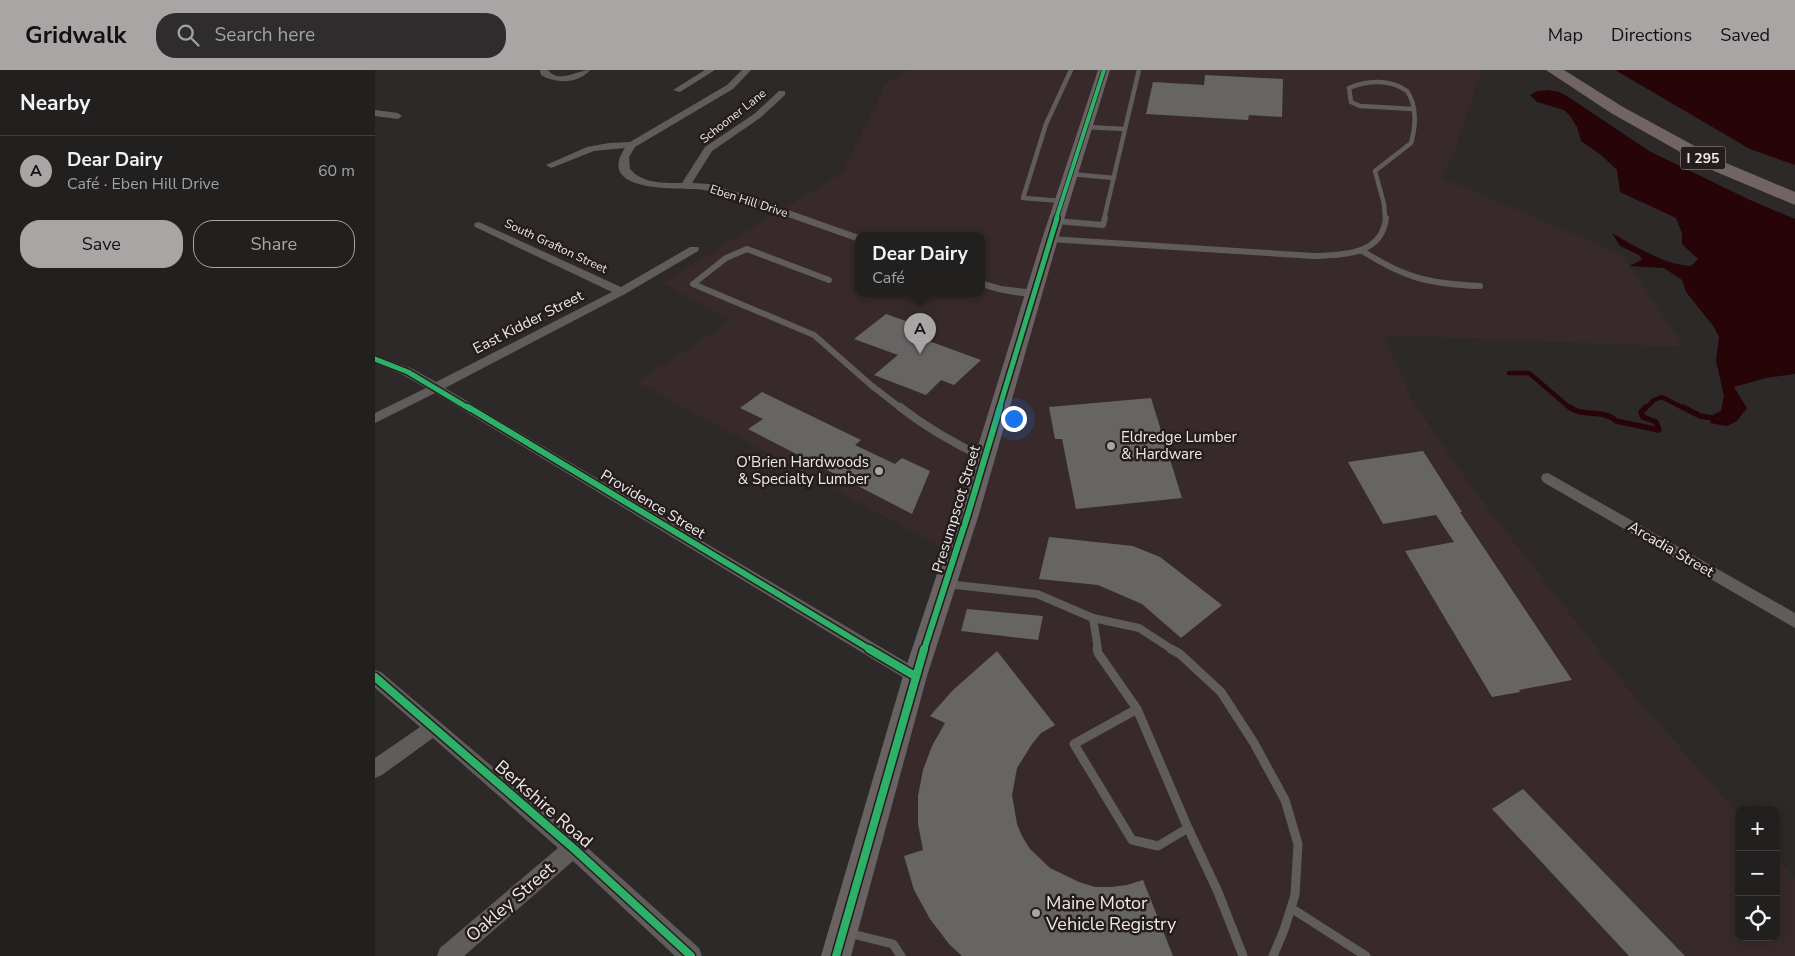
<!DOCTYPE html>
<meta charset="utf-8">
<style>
body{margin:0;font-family:"Nunito Sans",sans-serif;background:#2e2c2c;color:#f1f3f6}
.controls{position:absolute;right:15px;bottom:15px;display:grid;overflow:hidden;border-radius:10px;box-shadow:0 2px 12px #0003}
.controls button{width:45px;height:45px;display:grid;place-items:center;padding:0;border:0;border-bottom:1px solid #3f3d3d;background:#221f1f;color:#f1f3f6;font:25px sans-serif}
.you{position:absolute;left:638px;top:348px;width:18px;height:18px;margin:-12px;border:4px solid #fff;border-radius:50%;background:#1a73e8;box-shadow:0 0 0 8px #1a73e833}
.badge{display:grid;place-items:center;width:32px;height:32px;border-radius:50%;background:#aaa5a5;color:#111;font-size:16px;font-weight:700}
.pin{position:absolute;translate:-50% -41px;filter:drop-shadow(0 1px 2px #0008)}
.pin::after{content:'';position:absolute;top:26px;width:18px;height:15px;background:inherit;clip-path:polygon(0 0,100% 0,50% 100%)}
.popup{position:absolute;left:480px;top:162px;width:130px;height:65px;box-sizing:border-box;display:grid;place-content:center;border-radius:10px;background:#221f1f;filter:drop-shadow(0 1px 4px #0005);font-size:16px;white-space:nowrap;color:#a2a2a4}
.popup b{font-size:19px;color:#f1f3f6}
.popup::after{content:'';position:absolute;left:50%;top:100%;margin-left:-10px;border:10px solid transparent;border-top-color:#221f1f}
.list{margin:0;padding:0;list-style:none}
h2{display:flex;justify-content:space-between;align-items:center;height:65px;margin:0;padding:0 20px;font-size:21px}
h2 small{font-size:16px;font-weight:400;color:#a2a2a4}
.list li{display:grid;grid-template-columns:32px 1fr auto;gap:15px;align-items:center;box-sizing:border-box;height:70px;padding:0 20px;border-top:1px solid #3f3d3d}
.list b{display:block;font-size:19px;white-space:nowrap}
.list p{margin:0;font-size:16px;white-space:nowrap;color:#a2a2a4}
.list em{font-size:16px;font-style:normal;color:#a2a2a4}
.actions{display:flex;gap:10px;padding:15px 20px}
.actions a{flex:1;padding:11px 0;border:1px solid #aaa5a5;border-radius:20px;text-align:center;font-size:18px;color:#aaa5a5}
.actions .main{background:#aaa5a5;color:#111}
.icon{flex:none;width:28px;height:28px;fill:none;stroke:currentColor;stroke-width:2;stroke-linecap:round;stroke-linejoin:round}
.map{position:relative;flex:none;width:1420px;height:886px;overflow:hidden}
header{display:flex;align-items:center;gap:30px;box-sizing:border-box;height:70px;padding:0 25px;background:#aaa5a5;color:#111}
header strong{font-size:24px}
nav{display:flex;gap:28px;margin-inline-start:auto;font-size:18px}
.search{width:350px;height:45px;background:#2e2c2c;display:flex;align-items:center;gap:12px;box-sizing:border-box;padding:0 18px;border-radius:20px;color:#a2a2a4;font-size:19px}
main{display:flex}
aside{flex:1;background:#221f1f}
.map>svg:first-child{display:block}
.built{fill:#382a2b;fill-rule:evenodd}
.water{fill:#270408}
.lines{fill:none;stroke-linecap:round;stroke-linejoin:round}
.stream-far1{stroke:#270408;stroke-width:4.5}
.stream{stroke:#270408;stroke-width:5.5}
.building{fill:#676464}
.lane-far3{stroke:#605c5c;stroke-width:4.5}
.lane-far2{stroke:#605c5c;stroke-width:6}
.lane-far1{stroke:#605c5c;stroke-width:8}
.lane{stroke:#605c5c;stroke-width:9}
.street{fill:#605c5c;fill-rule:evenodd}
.secondary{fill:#686262;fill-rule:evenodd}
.highway{fill:#726465;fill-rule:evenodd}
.cycleway-far3-casing{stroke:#251d1d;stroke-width:5.5}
.cycleway-far2-casing{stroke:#251d1d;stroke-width:8}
.cycleway-far1-casing{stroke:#251d1d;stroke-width:9}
.cycleway-casing{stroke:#251d1d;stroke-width:11}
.cycleway-far3{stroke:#2db169;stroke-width:4}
.cycleway-far2{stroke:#2db169;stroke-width:5}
.cycleway-far1{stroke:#2db169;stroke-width:6}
.cycleway{stroke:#2db169;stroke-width:8}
.poi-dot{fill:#aaa5a5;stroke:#251d1d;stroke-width:2}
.labels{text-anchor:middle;stroke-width:5;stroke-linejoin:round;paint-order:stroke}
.far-street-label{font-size:12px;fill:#eee8e8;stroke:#251d1d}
.shield{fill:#251d1d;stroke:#b2abab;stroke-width:1}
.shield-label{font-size:14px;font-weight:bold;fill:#eee8e8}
.street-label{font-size:15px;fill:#eee8e8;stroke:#251d1d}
.poi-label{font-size:15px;fill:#eee8e8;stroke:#251d1d;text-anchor:start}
.near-street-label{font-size:18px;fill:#eee8e8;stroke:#251d1d}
.near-poi-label{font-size:18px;fill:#eee8e8;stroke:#251d1d;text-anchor:start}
</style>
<header>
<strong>Gridwalk</strong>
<div class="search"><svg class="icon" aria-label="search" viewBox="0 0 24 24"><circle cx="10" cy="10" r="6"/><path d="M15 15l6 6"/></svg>Search here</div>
<nav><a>Map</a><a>Directions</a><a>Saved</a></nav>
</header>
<main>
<aside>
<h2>Nearby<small></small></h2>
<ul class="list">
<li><span class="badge">A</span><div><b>Dear Dairy</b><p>Café · Eben Hill Drive</p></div><em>60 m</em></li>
</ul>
<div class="actions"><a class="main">Save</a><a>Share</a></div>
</aside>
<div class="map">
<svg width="1420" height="886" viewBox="0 0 1420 886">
<rect width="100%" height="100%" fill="#2d2929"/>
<path class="built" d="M533,0H1107L1079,82L1067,108L1247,185L1309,277L1008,265L1038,332L1101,423L1256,622L1364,745V867H1401V787L1420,809V886H472L586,488L262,312L357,250L287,213L467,103L511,14ZM484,165H606V223H484Z"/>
<path class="water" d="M1240,0H1420V95L1375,79Z
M1173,20L1184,22L1192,26L1274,81L1375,130L1420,149V304L1391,308L1359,317L1372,338L1362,351L1352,356L1335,353L1339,344L1346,341L1349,326L1341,291L1344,267L1339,257L1311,222L1307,210L1289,198L1254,196L1267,190L1264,185L1245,176L1237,163C1260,176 1289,195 1316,196L1323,189L1307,174V163L1301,148L1245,122L1242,100L1226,85L1206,71L1202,57L1195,46L1189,40L1162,32L1155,25L1162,21Z"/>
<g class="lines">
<path class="stream-far1" d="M1134,303H1154L1196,339
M1270,339L1279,330L1287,327L1310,339"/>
<path class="stream" d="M1195,337C1207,348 1228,338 1241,351L1284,360L1281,352L1268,347L1266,342L1271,337
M1308,337L1325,346L1343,349"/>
</g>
<path class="building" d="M830,5L908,9L907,47L874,45L873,50L771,44L778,12L829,15Z
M511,244L553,259L543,267L606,290L579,315L566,310L551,325L499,305L523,285L479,269Z
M387,322L486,370L480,375L520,394L527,388L555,401L537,444L373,359L388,349L365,338Z
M776,328L807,428L701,439L687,369H680L674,337Z
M1048,381L1087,442H1085L1197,610L1144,620L1145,622L1117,627L1030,481L1079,472L1061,445L1008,454L973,392Z
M674,467L758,476L785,487L847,535L806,568L767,534L723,515L664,509Z
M592,539L668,546L663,570L586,561Z
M622,581L680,655L666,663L657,674L642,698L637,725L642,754L647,766L655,779L675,798L704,812L720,817H736L752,815L768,810L798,886H587L574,874L555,849L539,820L529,786L548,780L543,754V726L548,700L557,676L570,653L555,646L577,621Z
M1148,719L1310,886H1254L1117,739Z"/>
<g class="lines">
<path class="lane-far3" d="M711,57L750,59L729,149
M750,59L764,0
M696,104L739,108
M687,131L648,128L671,54L696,0
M1010,149L1009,134L1000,101L1036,73C1041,57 1042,35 1032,21C1015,9 993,10 974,18L976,32L985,36L1038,39"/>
<path class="lane-far2" d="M681,151L728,155L730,148
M675,169L939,186C968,185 1007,185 1011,148
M986,180C1029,208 1054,214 1105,216
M454,210L372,179L351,188L318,214L439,265L497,316L527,339"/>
<path class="lane-far1" d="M525,337C552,358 580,374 610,388
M572,514L662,524L718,548L764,558L798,580
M718,548L723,580"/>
<path class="lane" d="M722,579L723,583L762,639L813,758L843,822L868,886
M796,579L805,584L846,622L879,673L910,730L923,774L920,825L909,860L898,886
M762,639L699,674L757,770L783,776L813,758
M916,838L991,886
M473,863L518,874L526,886"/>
<path class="street" d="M165,0H173C183,14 203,0 215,0C203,14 181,14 166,5Z
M330,0H340L305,22L298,20Z
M367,0H376L358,19L260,77L254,87L255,99C268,114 289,113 307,113L330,77L379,44L404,21H410V25L385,48L337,81L317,113L334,114L365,123L484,165V172L342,122C334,121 326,119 318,119C296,118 221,121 250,78L219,81L176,98L171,95L212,77L234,73L255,72L352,15Z
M0,40L23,43L27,46L23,49L0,46Z
M104,152L246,217L315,177H323L324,179L323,181L250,224L70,318L546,601L549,606L546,611L540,613L534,611L60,323L0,353V343L51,318L28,305L0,293V285L38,299L61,312L237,222L100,157L99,155L100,153Z
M606,210L626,216L659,220L665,223C656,231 618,221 606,217Z
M1173,403L1420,543V558L1168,412L1166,408L1168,404Z
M0,600L6,602L205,771L324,878L327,886H300L198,791L89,886H62L65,878L183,778L58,668L7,705L0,708V688L45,657L0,618Z"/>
<path class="secondary" d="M723,0H735L683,169L604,444L552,606L476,886H446L528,606L582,444L667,169Z"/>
<path class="highway" d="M1171,0H1189L1248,37L1351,93L1420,122V135L1339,101L1236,43Z"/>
<defs>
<path id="cycleway-far3" d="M681,149L729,0"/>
<path id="cycleway-far2" d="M0,289L33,302L95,339
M624,339L682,148"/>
<path id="cycleway-far1" d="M93,337L496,580
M549,580L593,444L625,337"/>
<path id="cycleway" d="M494,579L540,606
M0,607L198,778L316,886
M461,886L549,579"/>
</defs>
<use href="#cycleway-far3" class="cycleway-far3-casing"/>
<use href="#cycleway-far2" class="cycleway-far2-casing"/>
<use href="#cycleway-far1" class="cycleway-far1-casing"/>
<use href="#cycleway" class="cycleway-casing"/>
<use href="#cycleway-far3" class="cycleway-far3"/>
<use href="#cycleway-far2" class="cycleway-far2"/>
<use href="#cycleway-far1" class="cycleway-far1"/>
<use href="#cycleway" class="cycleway"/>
</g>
<g class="poi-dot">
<circle cx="736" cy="376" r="5"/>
<circle cx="504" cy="401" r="5"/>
<circle cx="661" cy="843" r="5"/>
</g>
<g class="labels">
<g class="far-street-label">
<text transform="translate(358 46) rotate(-38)" y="4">Schooner Lane</text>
<text transform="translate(374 131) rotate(18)" y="4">Eben Hill Drive</text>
<text transform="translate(181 176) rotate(25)" y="4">South Grafton Street</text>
</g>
<rect class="shield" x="1305.5" y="76.5" width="45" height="23" rx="4"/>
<g class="shield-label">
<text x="1328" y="93">I 295</text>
</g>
<g class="street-label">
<text transform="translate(153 252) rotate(-27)" y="5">East Kidder Street</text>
<text transform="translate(278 434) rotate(31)" y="5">Providence Street</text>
<text transform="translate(581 439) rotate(-73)" y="5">Presumpscot Street</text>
<text transform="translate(1296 479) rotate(30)" y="5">Arcadia Street</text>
</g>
<g class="poi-label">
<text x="746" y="372">Eldredge Lumber<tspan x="746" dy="17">&amp; Hardware</tspan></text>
<text x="494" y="397" text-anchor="end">O'Brien Hardwoods<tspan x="494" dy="17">&amp; Specialty Lumber</tspan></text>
</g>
<g class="near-street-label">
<text transform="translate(169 734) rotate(41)" y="6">Berkshire Road</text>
<text transform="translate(135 832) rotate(-41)" y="6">Oakley Street</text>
</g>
<g class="near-poi-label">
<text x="671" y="839">Maine Motor<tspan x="671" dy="21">Vehicle Registry</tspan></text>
</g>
</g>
</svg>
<div class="controls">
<button>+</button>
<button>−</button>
<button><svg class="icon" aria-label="locate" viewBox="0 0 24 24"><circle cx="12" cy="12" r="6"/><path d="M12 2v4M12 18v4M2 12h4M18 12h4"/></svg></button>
</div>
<div class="you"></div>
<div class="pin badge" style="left:545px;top:284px">A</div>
<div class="popup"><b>Dear Dairy</b>Café</div>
</div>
</main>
